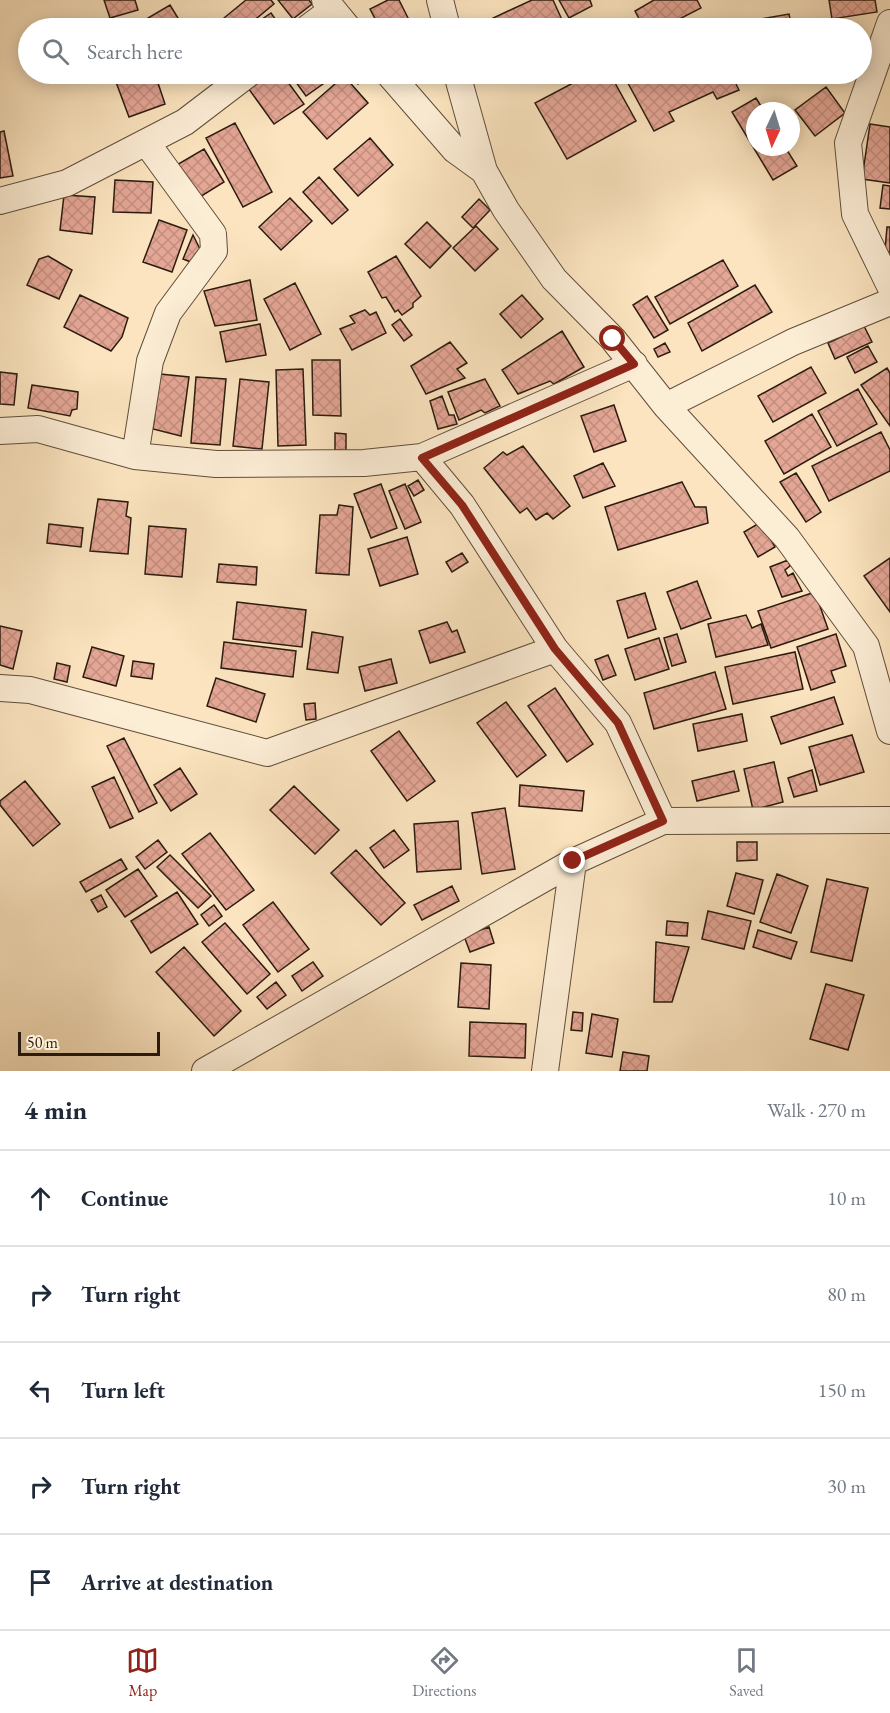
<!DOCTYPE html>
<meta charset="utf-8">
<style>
body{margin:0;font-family:"EB Garamond",serif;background:#f2f2f3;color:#1f2937}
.compass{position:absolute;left:746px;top:102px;width:54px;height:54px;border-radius:50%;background:#fff;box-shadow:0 3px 15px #0003;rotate:184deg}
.scale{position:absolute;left:18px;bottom:15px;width:142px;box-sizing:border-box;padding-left:6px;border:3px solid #2c1c0f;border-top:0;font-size:16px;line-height:21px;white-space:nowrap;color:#2c1c0f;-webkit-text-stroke:4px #fcedd5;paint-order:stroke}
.stop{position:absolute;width:18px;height:18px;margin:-14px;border:4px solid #8f2418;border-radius:50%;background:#fff}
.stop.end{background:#8f2418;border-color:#fff;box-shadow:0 2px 6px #0008}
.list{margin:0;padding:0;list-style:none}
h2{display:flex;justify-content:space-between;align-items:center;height:78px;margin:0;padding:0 24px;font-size:26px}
h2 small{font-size:20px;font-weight:400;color:#747a83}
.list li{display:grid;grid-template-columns:39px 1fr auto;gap:18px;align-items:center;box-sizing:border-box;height:96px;padding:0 24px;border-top:2px solid #e0e1e3}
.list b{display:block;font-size:22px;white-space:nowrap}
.list em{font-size:20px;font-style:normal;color:#747a83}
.icon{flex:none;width:33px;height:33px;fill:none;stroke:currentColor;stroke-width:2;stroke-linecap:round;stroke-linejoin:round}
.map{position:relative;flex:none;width:890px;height:1071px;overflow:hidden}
.search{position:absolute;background:#fff;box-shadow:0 3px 15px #0003;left:18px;right:18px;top:18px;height:66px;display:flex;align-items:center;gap:15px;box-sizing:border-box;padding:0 21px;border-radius:33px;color:#747a83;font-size:22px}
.sheet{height:558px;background:#fff}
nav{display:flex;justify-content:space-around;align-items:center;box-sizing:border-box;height:84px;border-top:2px solid #e0e1e3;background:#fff;font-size:16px;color:#747a83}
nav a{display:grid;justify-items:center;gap:3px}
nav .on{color:#8f2418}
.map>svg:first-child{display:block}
.building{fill:url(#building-cross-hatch);stroke:#2c1c0f;stroke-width:1.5}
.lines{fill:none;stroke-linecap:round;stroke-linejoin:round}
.minor-casing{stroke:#604e3b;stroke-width:28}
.minor{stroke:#fcedd5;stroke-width:26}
.route{stroke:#8f2418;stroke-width:8}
</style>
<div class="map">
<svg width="890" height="1071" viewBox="0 0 890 1071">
<defs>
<pattern id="building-cross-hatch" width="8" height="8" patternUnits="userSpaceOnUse" patternTransform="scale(1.5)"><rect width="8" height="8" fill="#e4a695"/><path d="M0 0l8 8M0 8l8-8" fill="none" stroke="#c48e7f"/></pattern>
</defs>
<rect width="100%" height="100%" fill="#fbe4bf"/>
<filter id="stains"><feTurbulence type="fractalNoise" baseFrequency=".00333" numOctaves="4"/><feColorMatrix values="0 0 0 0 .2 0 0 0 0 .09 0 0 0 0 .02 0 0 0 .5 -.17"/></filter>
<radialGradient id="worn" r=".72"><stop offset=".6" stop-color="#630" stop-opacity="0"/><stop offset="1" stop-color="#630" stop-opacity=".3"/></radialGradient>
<path class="building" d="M104,0H135L138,10L110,18Z
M246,0H271L274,4L245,28H233L224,18Z
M278,0H309L312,4L293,19Z
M388,0H399L413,28H380L370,9Z
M532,0H553L563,22L547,28H498L493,18Z
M559,0H590L592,6L569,18Z
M654,0H697L701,8L662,28H644L635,11Z
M829,0H875L877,12L832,19Z
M170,5L184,28H154L148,18Z
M271,13L278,23L270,28H263L258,22Z
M789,14L792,28H763L761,19Z
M113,74H155L165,104L129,117Z
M264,74H282L304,104L274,124L246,85Z
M290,74H337L306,96Z
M349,74H367L369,76L358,84Z
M520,74H544L524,83Z
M590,74H610L636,121L567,159L535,103Z
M623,74H731L739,90L717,99L713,92L669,112L674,121L654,131Z
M344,76L368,103L327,139L303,112Z
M826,87L845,113L815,136L795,110Z
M756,98L764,111H755V147H785L797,166L773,180L732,112Z
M235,123L272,192L243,207L206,138Z
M870,124L890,127V183L862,179Z
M4,131L13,176L0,178V132Z
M370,138L393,165L358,196L334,169Z
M204,149L224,182L195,200L175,166Z
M319,177L348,210L332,224L303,192Z
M115,180L153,182L151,213L113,212Z
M883,185L890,186V209L880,208Z
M64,195L95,197L92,234L60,230Z
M290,198L312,221L281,250L259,227Z
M479,199L490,210L473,228L462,217Z
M159,220L187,230L172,272L143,262Z
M427,222L451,246L430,268L405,244Z
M476,226L498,249L475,271L453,248Z
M887,227H890V262H884Z
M193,235L200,249L196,264L183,259Z
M48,256L72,270L59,299L27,285L39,259Z
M396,256L421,296L413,303V307L402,315L398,310L395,312L386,297L382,298L368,272Z
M723,260L738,286L670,324L655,297Z
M250,280L257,320L215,326L204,291Z
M295,283L321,334L290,350L264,299Z
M755,285L772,312L702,351L688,323Z
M80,295L128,318L122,337L111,351L64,327Z
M522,295L543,319L521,338L500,314Z
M647,296L668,330L654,338L633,305Z
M365,310L370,315L376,312L386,333L352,350L340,329L355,323L350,316Z
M400,319L412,335L404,341L392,325Z
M260,324L266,355L226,362L220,332Z
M864,326L872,342L835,359L828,343Z
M562,331L584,367L554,384L550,381L518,394L502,370Z
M450,342L467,363L457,369L465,378L426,394L411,366Z
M665,343L670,352L658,357L654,349Z
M868,346L877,362L855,373L847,357Z
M312,360H340L341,416L313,415Z
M811,367L826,393L773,422L758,396Z
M887,368L890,373V426L861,385Z
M303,369L306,445L278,446L276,370Z
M0,372L17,374L14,405L0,404Z
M160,374L189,377L181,436L153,429Z
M196,377L226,379L220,445L191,443Z
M240,379L269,382L262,449L233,446Z
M485,379L500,406L485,413L481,410L459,420L448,392Z
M32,385L78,392L77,409L72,410L70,416L28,408Z
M858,389L877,424L837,446L818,411Z
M442,396L449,415H454L457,424L438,429L430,401Z
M614,405L626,441L594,452L581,416Z
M812,414L831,447L784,474L765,441Z
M881,432L890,450V471L829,501L812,466Z
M335,433L346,434V451L335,450Z
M523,446L570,506L553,519L547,513L536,520L527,508L520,513L484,468L503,452L507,455Z
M603,463L615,486L583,498L574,476Z
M796,473L821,512L806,522L780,482Z
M418,480L424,490L414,496L408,486Z
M682,482L695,507H706L708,523L618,550L605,507Z
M381,484L397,528L371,538L354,494Z
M405,484L421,522L405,529L389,491Z
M98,499L128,502L126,516L131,518L128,554L90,551Z
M339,505L353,507L349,575L316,573L320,515H337Z
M761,522L775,547L758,557L744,532Z
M49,524L83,528L81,547L47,543Z
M149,526L186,529L182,577L145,574Z
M407,537L418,574L380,586L368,549Z
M462,553L468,562L452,572L446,562Z
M890,558V612L864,576Z
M788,560L790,566L785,570L788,576L793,573L802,591L782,597L770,567Z
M219,564L257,567L256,585L217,582Z
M697,581L711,618L681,629L667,592Z
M815,592L828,629L771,648L758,611Z
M645,593L656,629L628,638L617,601Z
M237,602L306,610L302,647L233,639Z
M746,615L752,628L761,624L768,645L716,657L708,624Z
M447,622L452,632L457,630L465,652L430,663L419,631Z
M0,626L22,631L13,669L0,665Z
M312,632L343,637L338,673L307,669Z
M677,634L686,662L672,666L664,638Z
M836,634L846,666L831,671L835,682L811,690L797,647Z
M659,638L669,669L635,680L625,649Z
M224,642L296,651L293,677L221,668Z
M92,647L124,656L116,686L83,677Z
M795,652L803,689L733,704L725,667Z
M608,655L616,675L603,680L595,660Z
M391,659L397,683L365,691L359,667Z
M133,661L154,664L152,679L131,676Z
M57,663L70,666L67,682L54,679Z
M715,672L726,709L654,729L644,693Z
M216,678L265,694L256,722L207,706Z
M555,688L593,744L567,762L528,706Z
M834,697L843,724L781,744L771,717Z
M506,702L546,755L517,777L477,723Z
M315,703L316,719L306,720L304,704Z
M742,714L747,741L698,751L693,724Z
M399,731L435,781L407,801L371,751Z
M852,735L864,772L820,785L809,747Z
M124,738L157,803L139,812L107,746Z
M774,762L783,802L753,810L744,769Z
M180,768L197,794L171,811L154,785Z
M812,770L817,791L794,797L788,778Z
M734,771L739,791L697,801L692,781Z
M114,777L133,818L110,828L92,787Z
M25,781L60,824L33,846L0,805V801Z
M520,785L584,791L582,811L519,806Z
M294,786L339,830L315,854L270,810Z
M505,808L515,869L482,874L472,813Z
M458,821L461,869L417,872L414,824Z
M394,830L409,850L384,868L370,848Z
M210,833L254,890L226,910L182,854Z
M158,840L167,852L145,869L136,857Z
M737,842H757V860L737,861Z
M356,850L405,903L381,925L331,873Z
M170,855L211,896L198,908L157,867Z
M121,859L127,869L86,892L80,882Z
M138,869L157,896L125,917L106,890Z
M736,873L763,880L754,914L727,906Z
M777,874L808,886L791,933L760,922Z
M827,879L868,888L852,961L811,952Z
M452,886L459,901L422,920L414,905Z
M177,892L198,924L151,953L131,921Z
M101,895L107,907L98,912L91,900Z
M273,902L309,949L278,972L243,925Z
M214,905L222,916L209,926L201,915Z
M708,911L751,921L744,949L702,939Z
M667,921L688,923L687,936L666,935Z
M225,923L270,974L247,994L202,942Z
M489,927L494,943L470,952L464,936Z
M758,930L797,942L791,959L753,947Z
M656,942L689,947L672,1002H654Z
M184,947L241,1011L214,1036L156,972Z
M313,962L323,976L302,991L292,976Z
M461,963L491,965L489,1009L458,1007Z
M276,982L286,995L267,1009L257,997Z
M826,984L864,995L848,1050L810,1039Z
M573,1012L583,1013L582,1031L571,1030Z
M592,1014L618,1019L612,1057L586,1053Z
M470,1022L526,1024L525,1058L469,1056Z
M623,1052L649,1056L647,1071H620Z"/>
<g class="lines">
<defs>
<path id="minor" d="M325,0L348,28
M440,0L447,28
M890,23L848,143L855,214L890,286
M308,28L332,10
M389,74L455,150L484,171
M457,74L484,171L506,210L554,279L613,339L666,406L787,538L866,646L890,731
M0,201L67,183L185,122L248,74
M666,406L793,342L890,302
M0,431L38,429L135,456L216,464L364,463L422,457L634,364
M135,456L150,361L168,313L214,251L213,234L146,142
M422,457L462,505L555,649L618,723L663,821
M0,688L30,690L267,753L555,649
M205,1071L573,862L663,821L890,820
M545,1071L573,862"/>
</defs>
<use href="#minor" class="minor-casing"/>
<use href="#minor" class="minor"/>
</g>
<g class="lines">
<path class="route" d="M573,861L663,821L618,723L555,649L462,505L422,458L634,364L613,339"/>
</g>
<rect width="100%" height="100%" filter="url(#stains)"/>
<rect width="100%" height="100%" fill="url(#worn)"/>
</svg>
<svg class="compass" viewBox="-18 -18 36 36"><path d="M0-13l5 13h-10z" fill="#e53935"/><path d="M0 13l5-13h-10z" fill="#747a83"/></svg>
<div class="scale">50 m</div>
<div class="stop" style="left:613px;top:339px"></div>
<div class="stop end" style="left:573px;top:861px"></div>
<div class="search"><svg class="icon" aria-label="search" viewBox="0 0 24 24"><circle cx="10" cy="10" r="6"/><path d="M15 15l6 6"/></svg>Search here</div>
</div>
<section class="sheet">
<h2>4 min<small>Walk · 270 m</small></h2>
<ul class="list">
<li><svg class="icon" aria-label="ahead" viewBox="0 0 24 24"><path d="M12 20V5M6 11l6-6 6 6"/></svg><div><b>Continue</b></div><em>10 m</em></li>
<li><svg class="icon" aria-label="right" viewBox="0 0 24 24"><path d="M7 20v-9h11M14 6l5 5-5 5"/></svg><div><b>Turn right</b></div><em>80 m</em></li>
<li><svg class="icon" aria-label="left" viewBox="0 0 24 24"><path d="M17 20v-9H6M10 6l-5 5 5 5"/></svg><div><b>Turn left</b></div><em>150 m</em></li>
<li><svg class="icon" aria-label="right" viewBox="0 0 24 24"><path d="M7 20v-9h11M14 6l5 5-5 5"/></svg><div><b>Turn right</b></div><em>30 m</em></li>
<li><svg class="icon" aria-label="arrive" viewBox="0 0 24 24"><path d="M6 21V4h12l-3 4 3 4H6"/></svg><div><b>Arrive at destination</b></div></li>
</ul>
</section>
<nav>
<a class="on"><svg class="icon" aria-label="map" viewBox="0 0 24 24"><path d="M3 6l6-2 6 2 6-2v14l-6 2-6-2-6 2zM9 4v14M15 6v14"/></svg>Map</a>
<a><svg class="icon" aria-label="directions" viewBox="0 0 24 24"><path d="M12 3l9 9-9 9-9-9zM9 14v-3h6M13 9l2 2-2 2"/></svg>Directions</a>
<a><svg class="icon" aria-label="saved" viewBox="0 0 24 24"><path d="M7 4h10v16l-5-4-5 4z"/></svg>Saved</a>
</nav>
